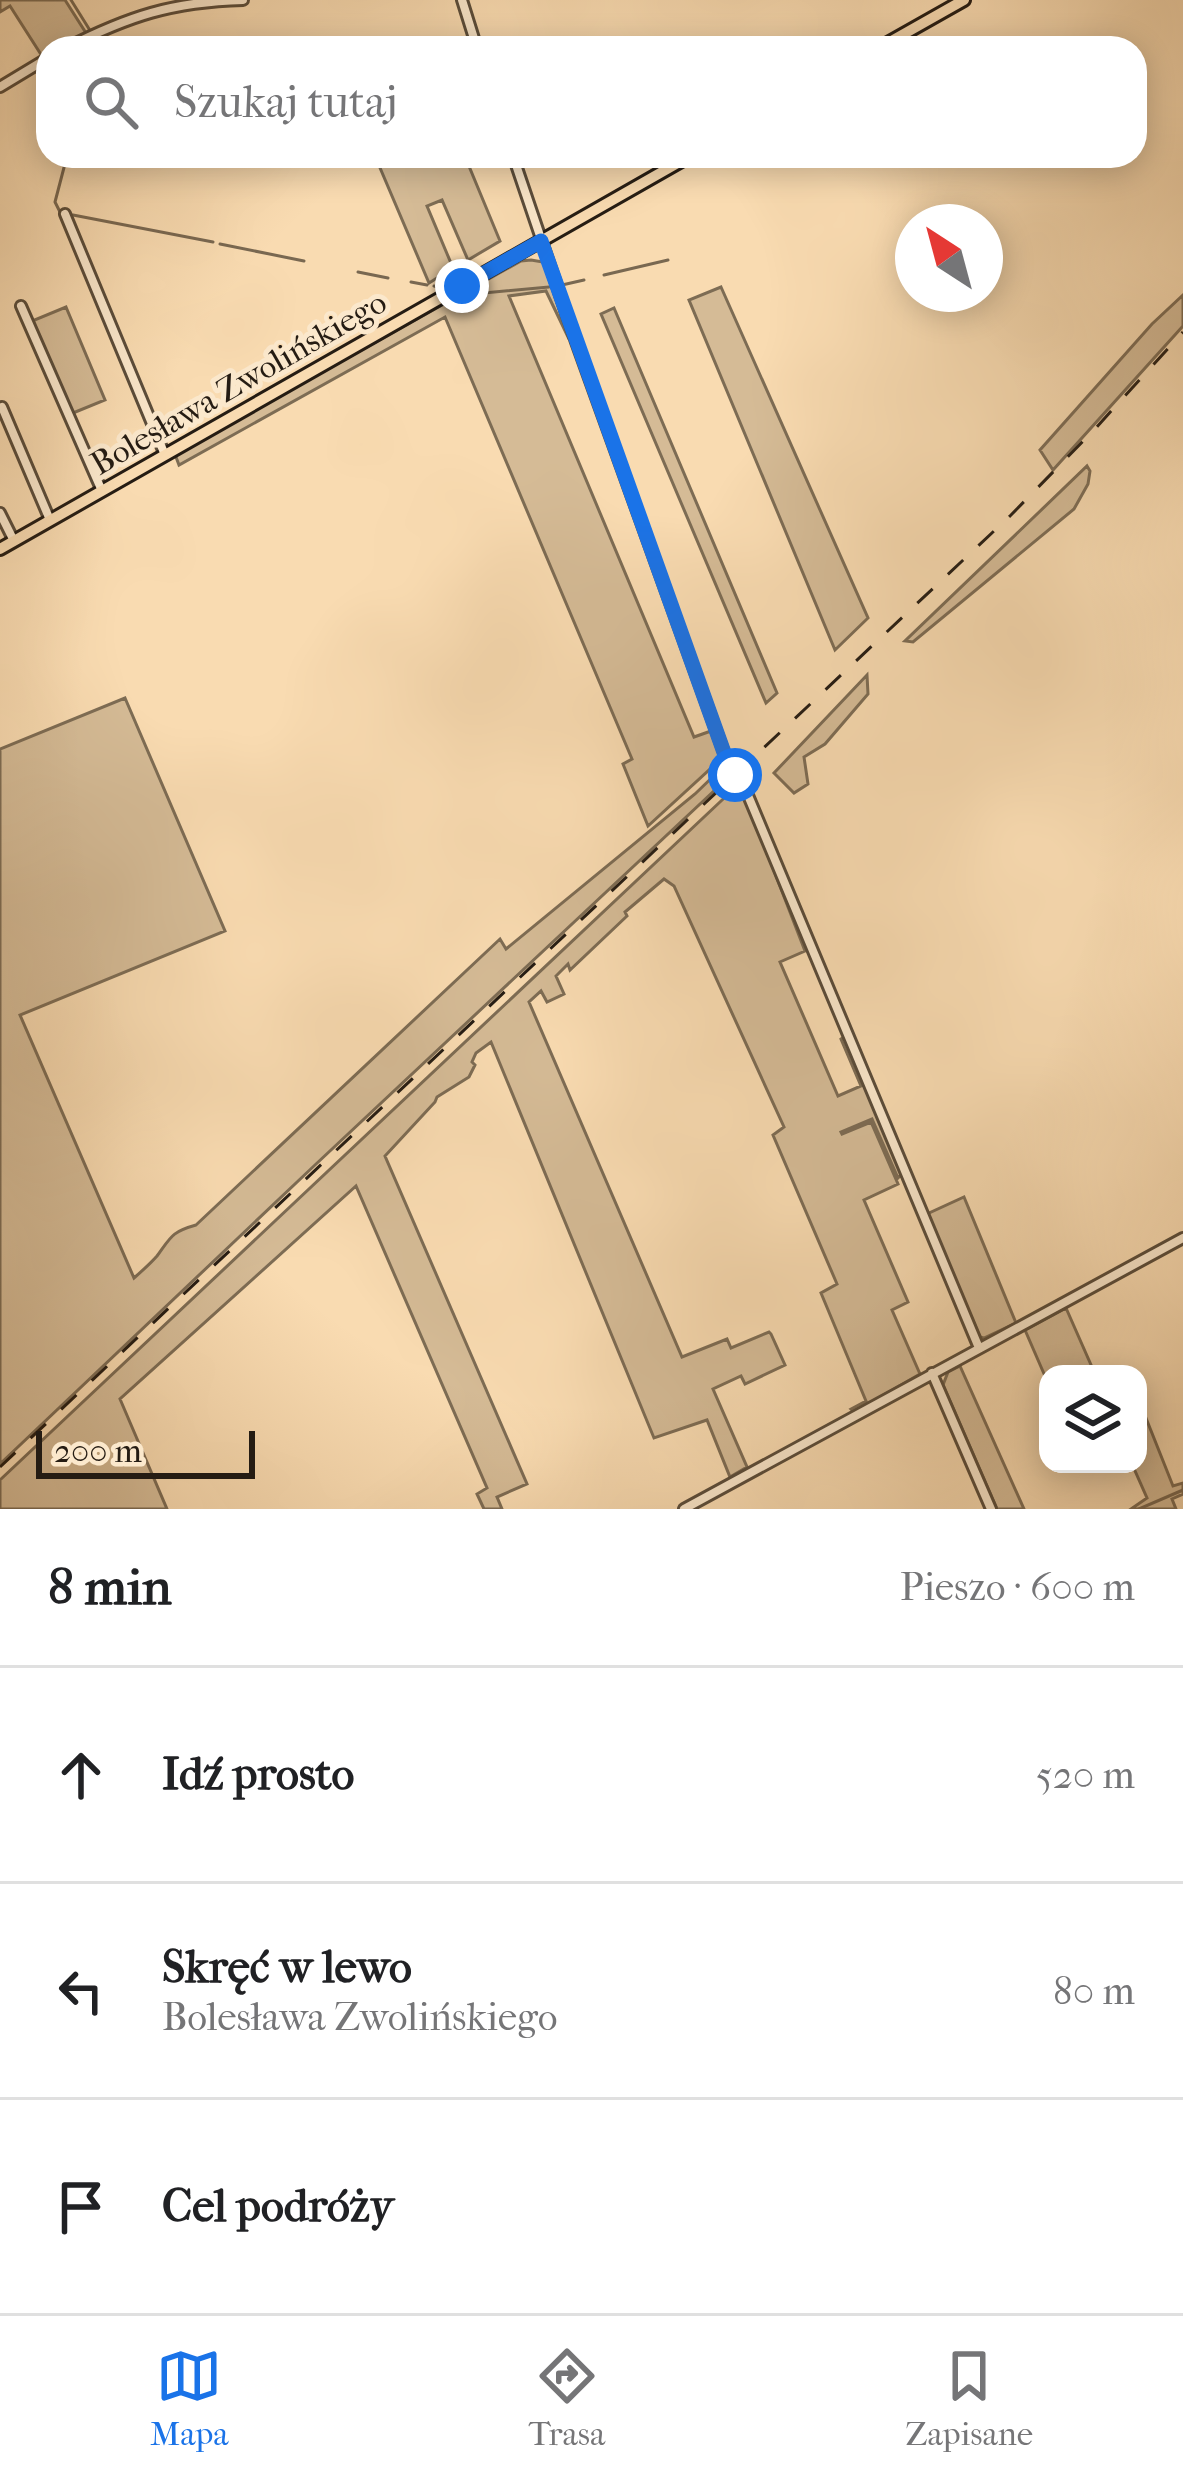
<!DOCTYPE html>
<html lang="pl">
<meta charset="utf-8">
<style>
body{margin:0;font-family:"IM FELL French Canon",serif;background:#f6f6f6;color:#202124}
.controls{position:absolute;right:36px;bottom:36px;display:grid;overflow:hidden;border-radius:24px;box-shadow:0 6px 30px #0003}
.controls button{width:108px;height:108px;display:grid;place-items:center;padding:0;border:0;border-bottom:3px solid #e0e0e0;background:#fff;color:#202124;font:60px sans-serif}
.compass{position:absolute;left:895px;top:204px;width:108px;height:108px;border-radius:50%;background:#fff;box-shadow:0 6px 30px #0003;rotate:324deg}
.scale{position:absolute;left:36px;bottom:30px;width:219px;box-sizing:border-box;padding-left:12px;border:6px solid #251c13;border-top:0;font-size:33px;line-height:42px;white-space:nowrap;color:#251c13;-webkit-text-stroke:9px #fbe8cc;paint-order:stroke}
.stop{position:absolute;width:36px;height:36px;margin:-27px;border:9px solid #1a73e8;border-radius:50%;background:#fff}
.stop.end{background:#1a73e8;border-color:#fff;box-shadow:0 3px 12px #0008}
.list{margin:0;padding:0;list-style:none}
h2{display:flex;justify-content:space-between;align-items:center;height:156px;margin:0;padding:0 48px;font-size:51px}
h2 small{font-size:39px;font-weight:400;color:#757577}
.list li{display:grid;grid-template-columns:78px 1fr auto;gap:36px;align-items:center;box-sizing:border-box;height:216px;padding:0 48px;border-top:3px solid #e0e0e0}
.list b{display:block;font-size:45px;white-space:nowrap}
.list p{margin:0;font-size:39px;white-space:nowrap;color:#757577}
.list em{font-size:39px;font-style:normal;color:#757577}
.icon{flex:none;width:66px;height:66px;fill:none;stroke:currentColor;stroke-width:2;stroke-linecap:round;stroke-linejoin:round}
.map{position:relative;flex:none;width:1183px;height:1509px;overflow:hidden}
.search{position:absolute;background:#fff;box-shadow:0 6px 30px #0003;left:36px;right:36px;top:36px;height:132px;display:flex;align-items:center;gap:30px;box-sizing:border-box;padding:0 42px;border-radius:36px;color:#757577;font-size:45px}
.sheet{height:804px;background:#fff}
nav{display:flex;justify-content:space-around;align-items:center;box-sizing:border-box;height:168px;border-top:3px solid #e0e0e0;background:#fff;font-size:33px;color:#757577}
nav a{display:grid;justify-items:center;gap:6px}
nav .on{color:#1a73e8}
.map>svg:first-child{display:block}
.green{fill:#d5bb96;stroke:#7d6c54;stroke-width:3}
.lines{fill:none;stroke-linecap:round;stroke-linejoin:round}
.stream{stroke:#796851;stroke-width:3}
.street-casing{stroke:#5a4c3a;stroke-width:14}
.primary-casing{stroke:#251c13;stroke-width:16}
.street{stroke:#fbe8cc;stroke-width:8}
.primary{stroke:#f9dbb1;stroke-width:10}
.rail{stroke:#251c13;stroke-width:3;stroke-dasharray:21 21;stroke-linecap:butt}
.route{stroke:#1a73e8;stroke-width:15}
.labels{text-anchor:middle;stroke-width:10;stroke-linejoin:round;paint-order:stroke}
.street-label{font-size:33px;fill:#251c13;stroke:#fbe8cc}
</style>
<div class="map">
<svg width="1183" height="1509" viewBox="0 0 1183 1509">
<rect width="100%" height="100%" fill="#f9dbb1"/>
<filter id="stains"><feTurbulence type="fractalNoise" baseFrequency=".00167" numOctaves="4"/><feColorMatrix values="0 0 0 0 .2 0 0 0 0 .09 0 0 0 0 .02 0 0 0 .5 -.17"/></filter>
<radialGradient id="worn" r=".72"><stop offset=".6" stop-color="#630" stop-opacity="0"/><stop offset="1" stop-color="#630" stop-opacity=".3"/></radialGradient>
<path class="green" d="M0,0H65L86,33L58,48H48V53L42,56L10,6L0,12Z
M375,156H450L454,164L466,159L500,241L468,260L442,200L427,206L453,268L429,283Z
M531,260L543,262L545,267L569,339L546,291L509,296L694,737L711,731L721,759L648,826L623,764L632,759L445,317L179,465L176,457L177,453L521,261Z
M721,287L868,618L835,650L689,300Z
M1183,295V326L1053,470L1040,450L1152,324Z
M66,307L105,400L73,413L32,321Z
M614,308L777,693L766,703L601,314Z
M1087,466L1090,471L1088,484L1074,509L913,642L905,641Z
M867,675L868,694L825,744L804,757L808,784L794,793L774,773Z
M125,698L225,931L20,1015L134,1278C142,1271 150,1264 157,1256C171,1237 171,1232 196,1225L500,939L506,949L695,794L726,764L732,774L315,1165L0,1464V749Z
M738,785L746,798L805,951L780,962L838,1096L861,1086L841,1039L844,1037L902,1174L898,1178L872,1119L841,1132L842,1134L871,1122L898,1184L864,1200L908,1302L892,1310L920,1374L854,1412L851,1409L866,1401L821,1293L837,1284L773,1135L784,1127L674,886L664,879L625,912L627,916L570,970L568,964L556,976L564,994L547,1002L541,991L529,1002L682,1357L727,1339L731,1348L769,1332L771,1334L785,1365L745,1384L741,1376L713,1389L747,1467L730,1477L707,1420L654,1438L491,1042L476,1053L472,1062L475,1065L469,1077L437,1097L435,1102L385,1156L527,1484L497,1497L502,1509H484L477,1494L487,1488L356,1186L120,1399L167,1509H0V1480Z
M964,1197L1016,1323L984,1338L980,1337L927,1214Z
M1066,1308L1095,1374H1048V1383L1025,1330Z
M960,1366L1024,1509H997L943,1385L948,1372Z
M1138,1398L1173,1486L1183,1483V1494L1172,1499L1176,1509H1131L1147,1498L1132,1464H1138Z"/>
<g class="lines">
<path class="stream" d="M71,0L91,32
M94,41L96,48
M61,214L55,202L67,156
M73,215L213,242
M220,244L304,261
M358,272L388,278
M604,275L668,260
M411,282L427,285
M562,285L584,280
M434,286L438,287
M473,294L549,287
M1139,1509L1183,1490"/>
<defs>
<path id="street" d="M462,0L477,48
M66,48C129,16 172,2 243,0
M0,87L48,58
M513,156L576,342L726,758L747,793L979,1348
M65,214L165,455
M21,306L102,491
M2,407L50,520
M0,513L14,541
M932,1373L991,1509
M684,1509L1183,1238"/>
<path id="primary" d="M879,48L964,0
M0,549L690,156"/>
</defs>
<use href="#street" class="street-casing"/>
<use href="#primary" class="primary-casing"/>
<use href="#street" class="street"/>
<use href="#primary" class="primary"/>
<path class="rail" d="M0,1467L1011,515L1094,430L1183,332"/>
</g>
<g class="lines">
<path class="route" d="M462,286L541,241L726,758L735,775"/>
</g>
<g class="labels">
<g class="street-label">
<text transform="translate(238 382) rotate(-30)" y="12">Bolesława Zwolińskiego</text>
</g>
</g>
<rect width="100%" height="100%" filter="url(#stains)"/>
<rect width="100%" height="100%" fill="url(#worn)"/>
</svg>
<div class="controls">
<button><svg class="icon" aria-label="layers" viewBox="0 0 24 24"><path d="M12 4l9 5-9 5-9-5zM3 14l9 5 9-5"/></svg></button>
</div>
<svg class="compass" viewBox="-18 -18 36 36"><path d="M0-13l5 13h-10z" fill="#e53935"/><path d="M0 13l5-13h-10z" fill="#757577"/></svg>
<div class="scale">200 m</div>
<div class="stop" style="left:735px;top:775px"></div>
<div class="stop end" style="left:462px;top:286px"></div>
<div class="search"><svg class="icon" aria-label="search" viewBox="0 0 24 24"><circle cx="10" cy="10" r="6"/><path d="M15 15l6 6"/></svg>Szukaj tutaj</div>
</div>
<section class="sheet">
<h2>8 min<small>Pieszo · 600 m</small></h2>
<ul class="list">
<li><svg class="icon" aria-label="ahead" viewBox="0 0 24 24"><path d="M12 20V5M6 11l6-6 6 6"/></svg><div><b>Idź prosto</b></div><em>520 m</em></li>
<li><svg class="icon" aria-label="left" viewBox="0 0 24 24"><path d="M17 20v-9H6M10 6l-5 5 5 5"/></svg><div><b>Skręć w lewo</b><p>Bolesława Zwolińskiego</p></div><em>80 m</em></li>
<li><svg class="icon" aria-label="arrive" viewBox="0 0 24 24"><path d="M6 21V4h12l-3 4 3 4H6"/></svg><div><b>Cel podróży</b></div></li>
</ul>
</section>
<nav>
<a class="on"><svg class="icon" aria-label="map" viewBox="0 0 24 24"><path d="M3 6l6-2 6 2 6-2v14l-6 2-6-2-6 2zM9 4v14M15 6v14"/></svg>Mapa</a>
<a><svg class="icon" aria-label="directions" viewBox="0 0 24 24"><path d="M12 3l9 9-9 9-9-9zM9 14v-3h6M13 9l2 2-2 2"/></svg>Trasa</a>
<a><svg class="icon" aria-label="saved" viewBox="0 0 24 24"><path d="M7 4h10v16l-5-4-5 4z"/></svg>Zapisane</a>
</nav>
